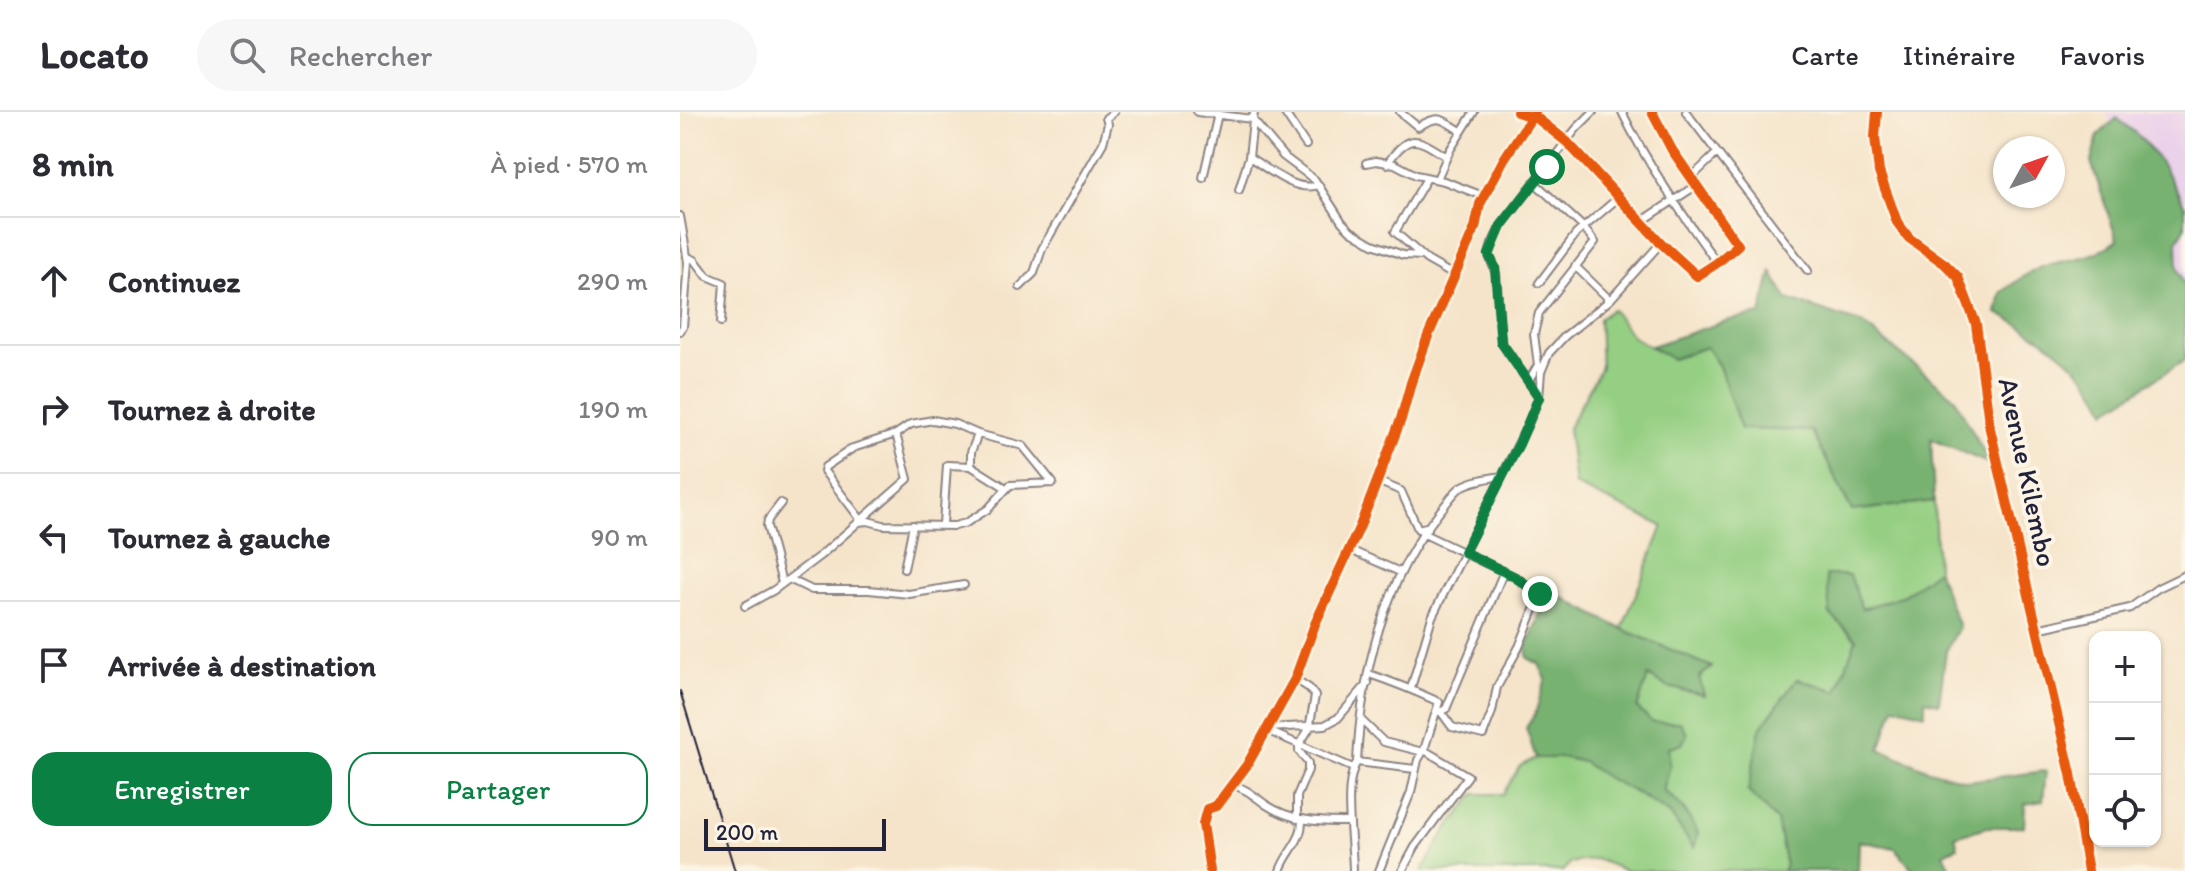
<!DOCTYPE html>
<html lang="fr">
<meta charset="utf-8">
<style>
body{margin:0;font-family:Itim,sans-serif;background:#f7f7f7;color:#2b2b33}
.controls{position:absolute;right:24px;bottom:24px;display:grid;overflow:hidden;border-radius:16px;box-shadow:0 2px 6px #0004}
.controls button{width:72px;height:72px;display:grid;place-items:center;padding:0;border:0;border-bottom:2px solid #e1e1e2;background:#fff;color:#2b2b33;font:40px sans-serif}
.compass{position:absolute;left:1313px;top:24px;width:72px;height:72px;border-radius:50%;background:#fff;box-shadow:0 2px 6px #0004;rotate:50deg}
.scale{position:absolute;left:24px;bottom:20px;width:182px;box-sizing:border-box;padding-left:8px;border:4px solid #22223b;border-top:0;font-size:22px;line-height:28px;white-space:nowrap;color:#22223b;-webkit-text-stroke:6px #fcf5e5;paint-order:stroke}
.stop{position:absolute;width:24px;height:24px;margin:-18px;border:6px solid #0b8043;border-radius:50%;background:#fff}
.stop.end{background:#0b8043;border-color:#fff;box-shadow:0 2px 8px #0008}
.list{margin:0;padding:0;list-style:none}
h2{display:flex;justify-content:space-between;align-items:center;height:104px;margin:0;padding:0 32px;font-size:34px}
h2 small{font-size:26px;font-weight:400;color:#7c7c81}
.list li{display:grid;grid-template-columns:52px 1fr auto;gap:24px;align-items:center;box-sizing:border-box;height:128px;padding:0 32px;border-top:2px solid #e1e1e2}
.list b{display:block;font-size:30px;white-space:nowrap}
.list em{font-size:26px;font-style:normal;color:#7c7c81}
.actions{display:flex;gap:16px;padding:24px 32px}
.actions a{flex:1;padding:18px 0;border:2px solid #0b8043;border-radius:24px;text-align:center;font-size:28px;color:#0b8043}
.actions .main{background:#0b8043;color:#fff}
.icon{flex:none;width:44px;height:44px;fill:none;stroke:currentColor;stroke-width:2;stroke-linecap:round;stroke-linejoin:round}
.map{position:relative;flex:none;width:1505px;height:759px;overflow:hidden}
header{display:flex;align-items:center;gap:48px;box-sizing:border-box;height:112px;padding:0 40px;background:#fff;border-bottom:2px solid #e1e1e2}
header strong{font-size:38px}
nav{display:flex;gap:44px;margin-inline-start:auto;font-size:28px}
.search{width:560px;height:72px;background:#f7f7f7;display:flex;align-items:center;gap:20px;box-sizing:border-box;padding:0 28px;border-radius:44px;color:#7c7c81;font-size:30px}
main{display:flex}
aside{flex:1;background:#fff}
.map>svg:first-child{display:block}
.built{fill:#ecd1ea}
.green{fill:#95cf83;stroke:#5c785f;stroke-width:2}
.forest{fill:#78b271;stroke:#4d6a56;stroke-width:2}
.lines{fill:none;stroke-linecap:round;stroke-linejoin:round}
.street-casing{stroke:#8c8382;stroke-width:10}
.street{stroke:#fff;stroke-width:6}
.rail{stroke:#22223b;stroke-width:2}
.cycleway-casing{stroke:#fcf5e5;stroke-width:15}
.cycleway{stroke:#e8590c;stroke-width:10}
.route{stroke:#0b8043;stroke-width:10}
.labels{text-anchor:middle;stroke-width:8;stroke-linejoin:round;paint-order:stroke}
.street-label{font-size:28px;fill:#22223b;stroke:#fcf5e5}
</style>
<header>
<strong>Locato</strong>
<div class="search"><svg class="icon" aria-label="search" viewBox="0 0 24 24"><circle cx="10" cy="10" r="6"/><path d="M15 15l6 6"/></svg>Rechercher</div>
<nav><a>Carte</a><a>Itinéraire</a><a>Favoris</a></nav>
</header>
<main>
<aside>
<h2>8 min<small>À pied · 570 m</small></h2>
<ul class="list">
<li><svg class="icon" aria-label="ahead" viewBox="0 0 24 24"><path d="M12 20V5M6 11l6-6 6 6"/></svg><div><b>Continuez</b></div><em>290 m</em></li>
<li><svg class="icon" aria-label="right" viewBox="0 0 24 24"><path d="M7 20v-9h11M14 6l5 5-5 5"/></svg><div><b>Tournez à droite</b></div><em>190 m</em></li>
<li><svg class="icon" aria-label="left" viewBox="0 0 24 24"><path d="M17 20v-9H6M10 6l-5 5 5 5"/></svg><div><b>Tournez à gauche</b></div><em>90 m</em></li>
<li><svg class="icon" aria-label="arrive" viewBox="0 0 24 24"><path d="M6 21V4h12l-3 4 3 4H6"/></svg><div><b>Arrivée à destination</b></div></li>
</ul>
<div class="actions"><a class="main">Enregistrer</a><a>Partager</a></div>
</aside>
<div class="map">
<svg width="1505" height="759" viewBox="0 0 1505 759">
<rect width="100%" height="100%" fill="#fcf5e5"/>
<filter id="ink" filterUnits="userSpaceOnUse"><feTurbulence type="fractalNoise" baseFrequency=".0125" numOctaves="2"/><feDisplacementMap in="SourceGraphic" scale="16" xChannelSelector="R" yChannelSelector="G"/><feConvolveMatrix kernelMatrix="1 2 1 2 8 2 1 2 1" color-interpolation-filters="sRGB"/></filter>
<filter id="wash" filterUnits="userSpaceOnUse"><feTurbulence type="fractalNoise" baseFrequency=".006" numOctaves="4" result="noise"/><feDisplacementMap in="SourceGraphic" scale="32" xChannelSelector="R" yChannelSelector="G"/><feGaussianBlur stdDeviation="1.8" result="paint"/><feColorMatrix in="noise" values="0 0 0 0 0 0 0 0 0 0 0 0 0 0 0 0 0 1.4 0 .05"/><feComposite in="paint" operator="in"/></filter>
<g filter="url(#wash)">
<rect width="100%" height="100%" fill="#f5e4ca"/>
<path class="built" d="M1426,0H1505V183L1486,139Z"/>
<path class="green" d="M932,197L953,225L992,247L1026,235L1039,254L1061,316L1132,319L1172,399L1254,389L1257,458L1224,483L1181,497L1150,502L1177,527L1157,579L1117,567L1068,679L1097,708L1106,754L1103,759H946L916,747L890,751L883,759H742L767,717L795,682H823L840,654L856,646H886L904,650L990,702L1014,735L1018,721C1009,703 1000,689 983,679C996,641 985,622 957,596L968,564L988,575L1023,583L1019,565L1032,555L942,517L983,414L895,373L888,316L921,255L919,207Z"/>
<path class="forest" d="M1437,6L1460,25L1482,52L1505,94V116L1497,129L1498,156L1505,175V248L1426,299C1409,255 1358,221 1317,201L1321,181C1334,171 1349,159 1365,154C1394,145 1411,148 1437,128L1411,50L1418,23Z
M1092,160L1107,187L1183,212L1274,285L1310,352L1251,327L1254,389L1172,399L1132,319L1061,317L1039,254L1026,235L992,247L971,234L1049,208L1081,202Z
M1257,458L1279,515L1266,539L1259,591L1245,588V602L1215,594L1200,637L1249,658L1288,669L1366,659L1363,689L1345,692L1344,715H1307L1275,724L1278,735L1264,741L1272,759H1234L1215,736L1179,729L1178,759H1103L1106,754L1097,709L1068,679L1080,617L1117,567L1157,579L1176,527L1150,502L1146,463H1170L1182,497L1224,483Z
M870,479L942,517L1032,555L1019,565L1024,583L988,575L968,564L957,596L972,610H1000L1007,622L1002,632L988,635L990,654L983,678C999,690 1009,703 1018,721L1014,736L990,702L961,683L927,666L903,650L886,646H856L846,616L855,602L866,567L859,552L848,546L846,536Z"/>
</g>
<g filter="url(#ink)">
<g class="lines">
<defs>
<path id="street" d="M517,0L572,7L603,44L635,68L662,110L671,119L693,132L723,143L742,144
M604,0L626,33
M720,0L738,15C760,2 761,7 781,19
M837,0L858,7L887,30L981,131L1017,164L1037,151L1058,133L992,38L972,0
M942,0C968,54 1003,103 1037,151
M1006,0L1128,159
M1197,0L1195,25L1199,60L1217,110L1229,126L1265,152L1278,165L1296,212L1310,317L1391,662L1408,759
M569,45C589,57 615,81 639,73
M686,51L696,49L715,52L736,63L764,69L803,84
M707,52C730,18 738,27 767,45
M523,66L538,2
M747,66L715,120L747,148L775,164
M757,67L770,38L794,0
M1014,67L1015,62L1036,42
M559,78L569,45L574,0
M0,104L8,150L3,215L0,219
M961,110L1017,73
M8,145L15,148L27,164L44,171L41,210
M895,154L930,188
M859,171L896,122L938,86
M340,175L354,161L362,137L423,31L428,12L426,6L434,0
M849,268L858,253L854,222L859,201L915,130L903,115L854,70
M859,285L821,230L816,162L809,143L812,132L821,114L896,17L913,0
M291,354V340L298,322
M697,369L721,379L738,417L746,415
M101,391L88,408L87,414L102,471
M181,408L144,359L145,355L173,336L216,322L231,312L253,308L275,312L298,322L343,334L373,371
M178,410L188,409L203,413L275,414L286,411L308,397L330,373L373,371
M263,412L267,353L291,354L326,376
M742,421L835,465L860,483L839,535L817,575L812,600L803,623L772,615L761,600
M670,438L720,460
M224,457L233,413
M109,467L132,478H189L229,482L284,473
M65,494L94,478L141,443L228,367L216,322
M1357,517L1450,496L1478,476L1505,463
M689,562C713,570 737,580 759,590L744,638L738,648L731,680L699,759
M615,567L629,576L635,584L629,617L619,633
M731,576L752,505L848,312L859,285L861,260L869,241L885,224L930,188L981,131
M760,600L766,597L824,459
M682,609L704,630L743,640
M588,616L645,613L658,606L688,571
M586,618L673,656
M677,650L735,657
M553,673C567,677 574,684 585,692C612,710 639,710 670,710
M617,707V684L628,658V651L619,639V633
M530,759L523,712L527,697L536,694L567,653L615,567L635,512L680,414L721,307L731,271L748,224L795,116L800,92L824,47L855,0
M600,759C606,740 622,730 622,709
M673,759C673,731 662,673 677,650C681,562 704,467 761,398C768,390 773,381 781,375C793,368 809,366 822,364
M722,759L735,735L788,664L744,638"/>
</defs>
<use href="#street" class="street-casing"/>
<use href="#street" class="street"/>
<path class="rail" d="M0,579L55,759"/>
<defs>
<path id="cycleway" d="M837,0L858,7L887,30L981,131L1017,164L1037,151L1058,133L992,38L972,0
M1197,0L1195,25L1199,60L1217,110L1229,126L1265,152L1278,165L1296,212L1310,317L1391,662L1408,759
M530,759L523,712L527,697L536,694L567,653L615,567L635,512L680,414L721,307L731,271L748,224L795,116L800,92L824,47L855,0"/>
</defs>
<use href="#cycleway" class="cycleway-casing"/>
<use href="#cycleway" class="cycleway"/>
</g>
</g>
<g class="lines" filter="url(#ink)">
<path class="route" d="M860,482L835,465L784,440L839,332L859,285L821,230L815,155L809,143L821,114L867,55"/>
</g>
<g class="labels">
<g class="street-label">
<text transform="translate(1348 360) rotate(78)" y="10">Avenue Kilembo</text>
</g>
</g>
</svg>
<div class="controls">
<button>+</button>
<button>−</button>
<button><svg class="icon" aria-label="locate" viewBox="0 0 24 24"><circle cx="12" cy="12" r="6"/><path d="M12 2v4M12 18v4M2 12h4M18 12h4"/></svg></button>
</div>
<svg class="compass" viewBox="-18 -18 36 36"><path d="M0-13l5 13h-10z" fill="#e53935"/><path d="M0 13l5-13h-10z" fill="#7c7c81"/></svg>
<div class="scale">200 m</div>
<div class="stop" style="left:867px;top:55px"></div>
<div class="stop end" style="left:860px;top:482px"></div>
</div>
</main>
